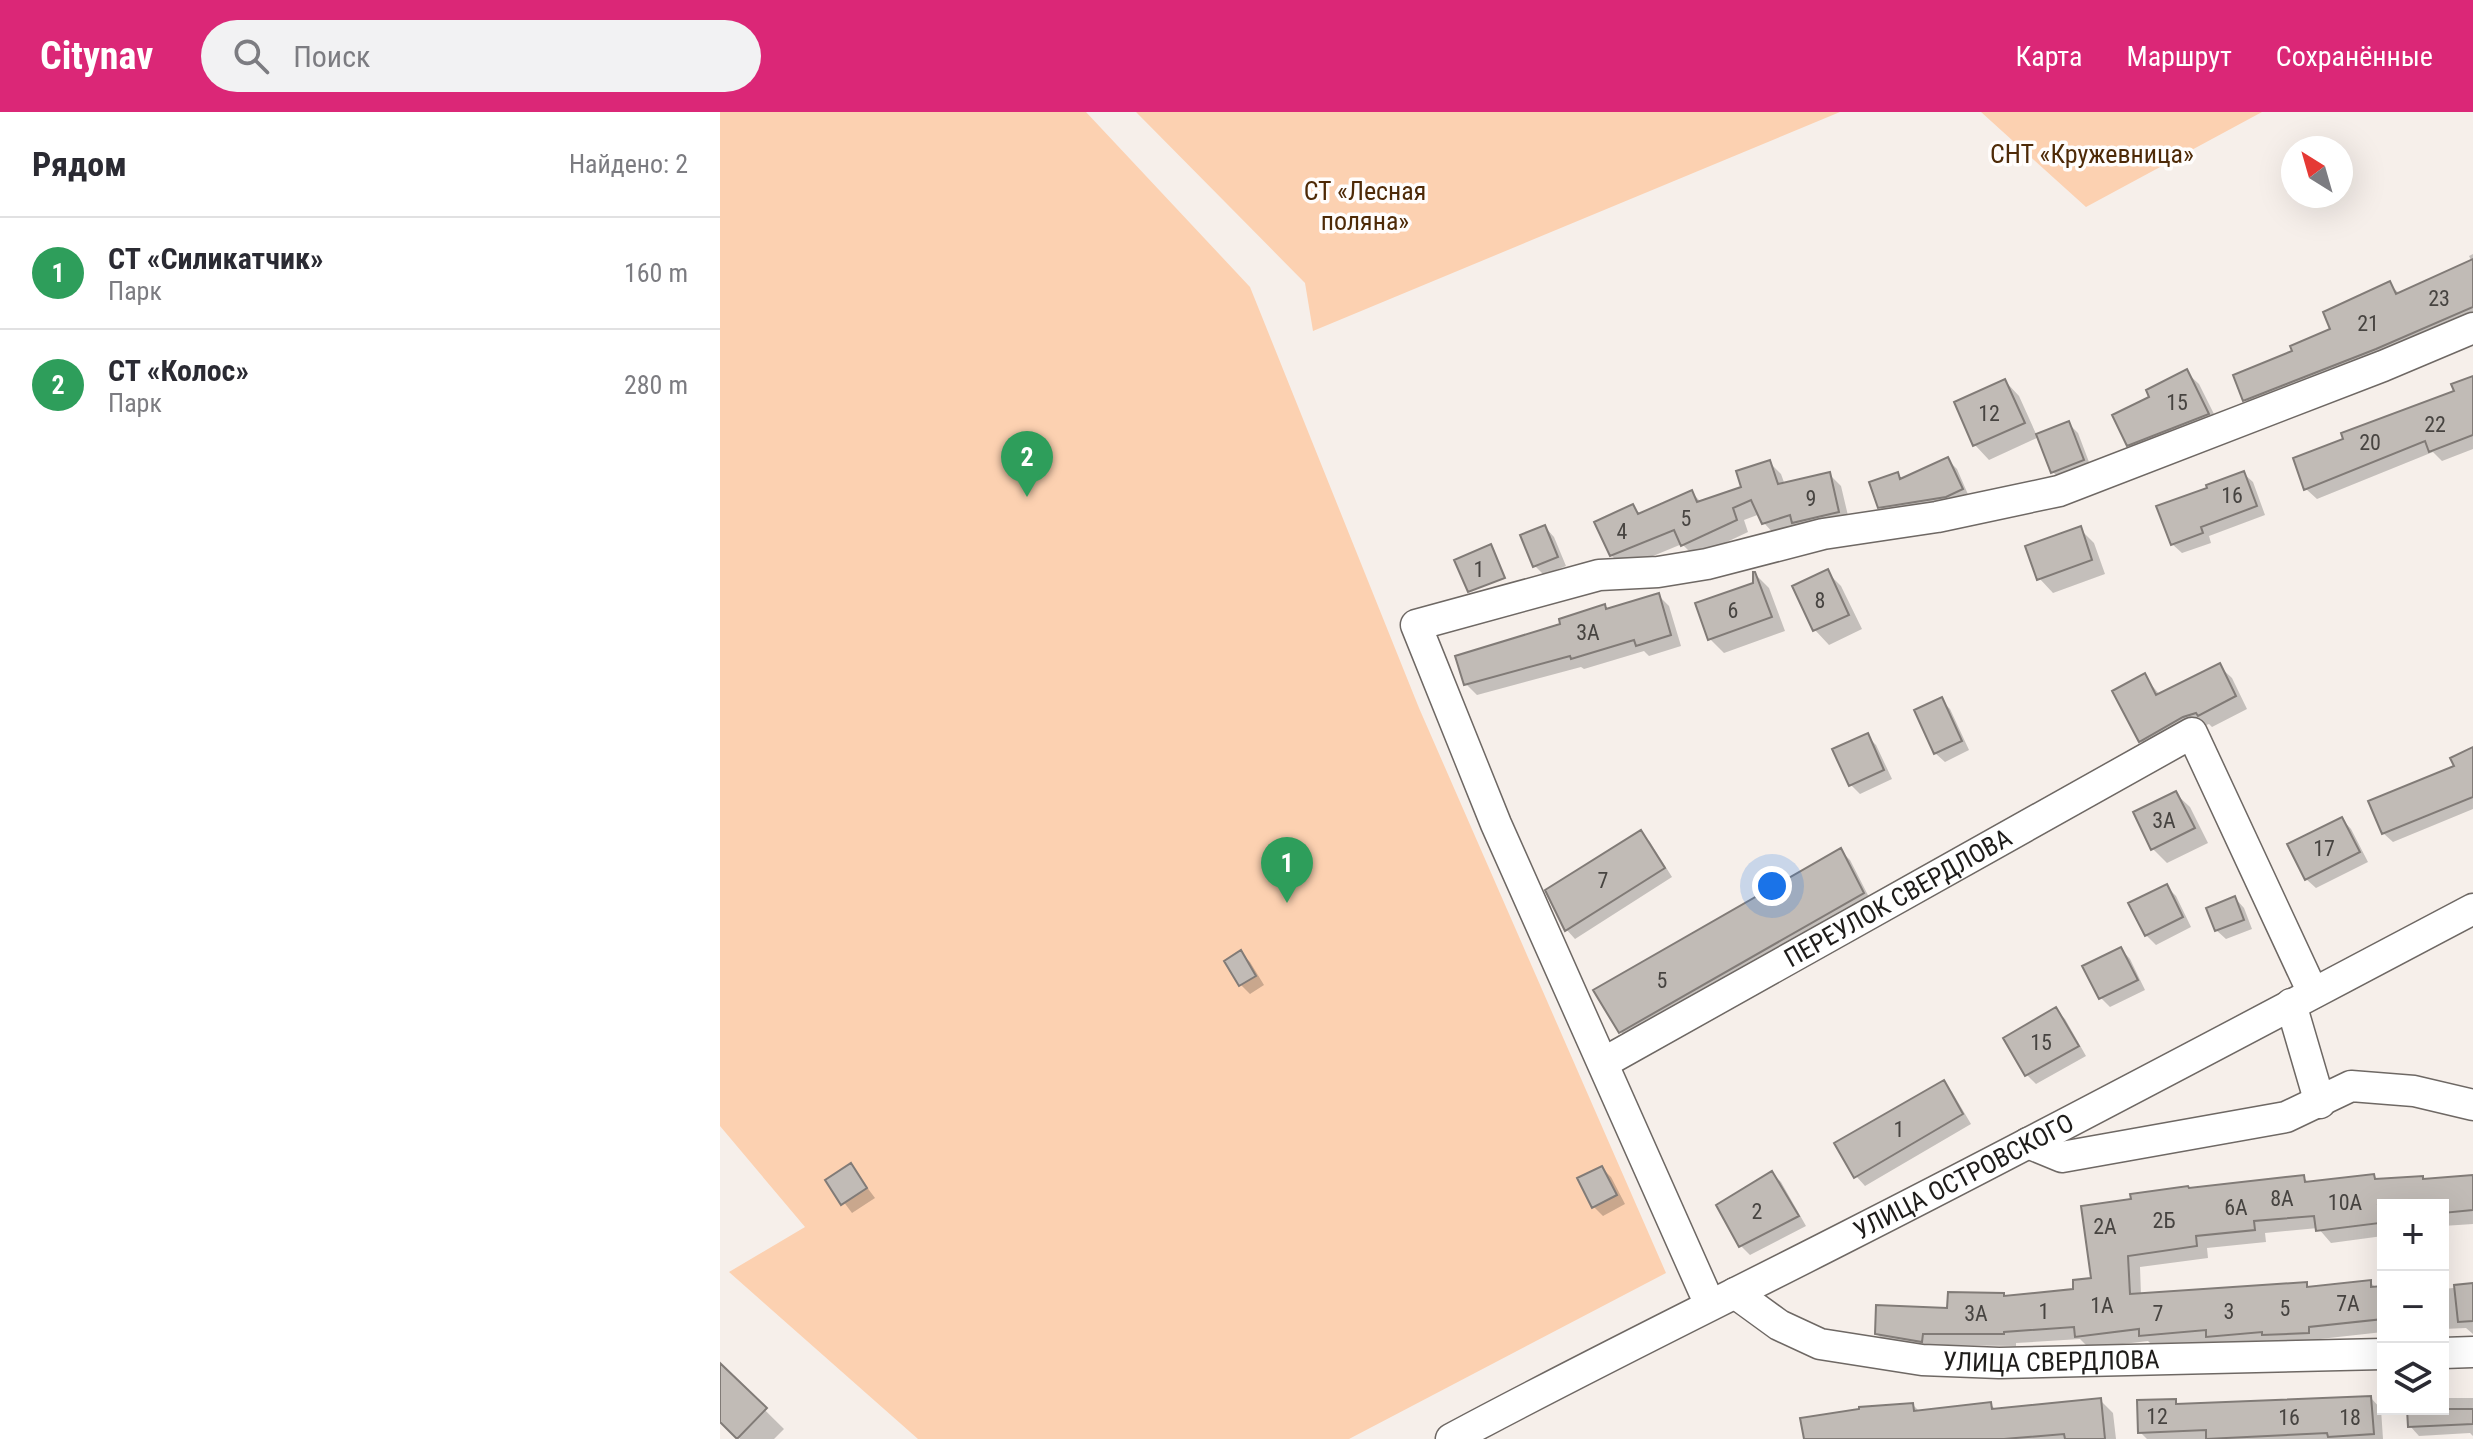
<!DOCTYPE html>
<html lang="ru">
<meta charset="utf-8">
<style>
body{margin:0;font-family:"Roboto Condensed",sans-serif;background:#f2f2f3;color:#2b2b33}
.controls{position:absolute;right:24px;bottom:24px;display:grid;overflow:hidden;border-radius:0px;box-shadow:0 8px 32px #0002}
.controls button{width:72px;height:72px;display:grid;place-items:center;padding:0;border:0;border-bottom:2px solid #e1e1e2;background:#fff;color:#2b2b33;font:40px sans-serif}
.compass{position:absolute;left:1561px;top:24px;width:72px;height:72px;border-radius:50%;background:#fff;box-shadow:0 8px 32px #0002;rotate:323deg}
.you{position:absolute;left:1052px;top:774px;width:28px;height:28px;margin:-20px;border:6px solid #fff;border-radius:50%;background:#1a73e8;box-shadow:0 0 0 12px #1a73e833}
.badge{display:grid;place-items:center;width:52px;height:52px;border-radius:50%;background:#db2777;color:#fff;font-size:26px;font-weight:700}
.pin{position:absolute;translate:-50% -66px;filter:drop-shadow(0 2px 4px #0008)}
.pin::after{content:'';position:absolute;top:42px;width:28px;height:24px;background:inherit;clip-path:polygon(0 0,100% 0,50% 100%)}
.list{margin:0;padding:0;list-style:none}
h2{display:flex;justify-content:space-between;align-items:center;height:104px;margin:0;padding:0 32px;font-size:34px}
h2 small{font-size:26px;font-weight:400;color:#7c7c81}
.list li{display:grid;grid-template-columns:52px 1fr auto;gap:24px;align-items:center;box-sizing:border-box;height:112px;padding:0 32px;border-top:2px solid #e1e1e2}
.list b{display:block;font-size:30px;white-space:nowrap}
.list p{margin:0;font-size:26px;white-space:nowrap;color:#7c7c81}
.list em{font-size:26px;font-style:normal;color:#7c7c81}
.icon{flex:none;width:44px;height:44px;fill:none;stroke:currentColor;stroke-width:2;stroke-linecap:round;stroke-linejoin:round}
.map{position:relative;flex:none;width:1753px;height:1327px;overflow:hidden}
header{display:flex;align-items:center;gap:48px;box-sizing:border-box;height:112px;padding:0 40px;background:#db2777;color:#fff}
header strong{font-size:38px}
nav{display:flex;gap:44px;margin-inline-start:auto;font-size:28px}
.search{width:560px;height:72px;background:#f2f2f3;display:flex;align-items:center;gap:20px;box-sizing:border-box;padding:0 28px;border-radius:44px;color:#7c7c81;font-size:30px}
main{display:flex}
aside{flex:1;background:#fff}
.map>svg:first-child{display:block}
.green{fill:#fcd1b1}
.shadow{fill:#0003}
.building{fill:#c1bbb6;stroke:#817b77;stroke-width:2}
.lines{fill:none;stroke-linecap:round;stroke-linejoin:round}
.minor-casing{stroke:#6e6864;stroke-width:33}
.minor{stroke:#fff;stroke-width:30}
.labels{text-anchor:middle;stroke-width:7;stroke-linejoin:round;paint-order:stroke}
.number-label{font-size:22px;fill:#474441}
.park-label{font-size:26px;fill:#4e2a07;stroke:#fffdfc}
.street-label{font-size:26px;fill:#1e1c1a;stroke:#fffdfc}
</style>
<header>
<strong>Citynav</strong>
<div class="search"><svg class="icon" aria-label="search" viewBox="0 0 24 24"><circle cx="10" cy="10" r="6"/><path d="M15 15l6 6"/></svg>Поиск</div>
<nav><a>Карта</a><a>Маршрут</a><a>Сохранённые</a></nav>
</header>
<main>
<aside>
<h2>Рядом<small>Найдено: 2</small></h2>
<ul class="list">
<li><span class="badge" style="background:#2e9e5b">1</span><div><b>СТ «Силикатчик»</b><p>Парк</p></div><em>160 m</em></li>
<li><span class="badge" style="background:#2e9e5b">2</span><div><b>СТ «Колос»</b><p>Парк</p></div><em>280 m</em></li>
</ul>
</aside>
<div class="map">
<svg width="1753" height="1327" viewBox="0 0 1753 1327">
<rect width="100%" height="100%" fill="#f6efea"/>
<path class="green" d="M0,0H366L530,175L699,596L946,1161L629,1327H198L9,1160L85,1115L0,1014Z
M416,0H1120L593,219L585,171Z
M1261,0H1542L1366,95Z"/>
<path class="shadow" d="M1753,142V210L1537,299L1525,287L1574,240L1613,218L1669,172L1680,182L1752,150L1749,144Z
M1466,260L1479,272L1500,314L1421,345L1408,332L1432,286Z
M1753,266V337L1722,349L1713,340L1597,387L1586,377L1736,280Z
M1285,269L1299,284L1317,324L1349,312L1358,321L1372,358L1342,369L1333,360L1319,325L1269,348L1255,333L1236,291Z
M1228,348L1237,357L1250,387L1169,404L1159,395L1177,362L1183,368Z
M1049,350L1061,362L1065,373L1109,362L1121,374L1130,412L1056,424L1044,411L1040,402L1024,408L1028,420L975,445L962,432L904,456L891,443L913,395L921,403L971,380L982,391L1024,376Z
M1523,361L1533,370L1545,403L1489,424L1491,431L1462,441L1452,432L1490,377Z
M825,415L834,425L846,454L824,463L815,454Z
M1360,417L1374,431L1385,462L1333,481L1319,466Z
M1107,460L1121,474L1142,517L1109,533L1095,518L1074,475Z
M1035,462L1049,476L1065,519L1004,541L990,527L1035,472Z
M938,483L949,494L961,534L929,544L924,539L864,557L861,555L757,583L746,572L843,513L885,495L888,498Z
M1499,554L1512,566L1527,597L1492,615L1489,612L1476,617L1433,641L1421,629L1424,564L1440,583Z
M1221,588L1230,597L1249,638L1225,650L1215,641Z
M1147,624L1156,633L1172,667L1140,682L1130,672Z
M1753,637V697L1673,730L1663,721Z
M1455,681L1470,695L1488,731L1447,751L1433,737Z
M1622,707L1631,717L1648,750L1596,776L1586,767Z
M921,721L930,730L952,765L855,827L846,817Z
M1121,739L1130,748L1152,791L910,929L901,920L876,879Z
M1446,774L1456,784L1471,815L1436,833L1426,823L1411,792Z
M1515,786L1524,796L1532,817L1506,827L1496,818Z
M1401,837L1410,847L1425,878L1390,895L1381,886Z
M521,841L530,850L544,873L530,882L521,873Z
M1336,898L1345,907L1366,944L1316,972L1307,963L1286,927Z
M1223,971L1232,980L1251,1012L1145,1074L1136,1064Z
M131,1054L155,1086L132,1101L108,1069Z
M882,1056L891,1065L905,1092L883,1104L874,1095Z
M1052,1061L1061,1070L1086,1114L1030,1143L1021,1134Z
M1654,1064L1659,1069L1753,1066V1112L1723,1114V1093H1663V1124L1611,1131L1598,1116L1545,1121L1546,1130L1487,1136L1488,1146L1420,1155L1421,1183L1586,1172L1591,1177L1650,1170L1657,1177L1663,1176V1220L1600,1227L1601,1232L1501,1237L1494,1230L1434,1235L1428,1229L1369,1236L1360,1227L1296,1231V1234L1214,1233V1241L1170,1234L1157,1222L1283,1183L1286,1186L1355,1179L1373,1168L1363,1096L1583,1065L1590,1072Z
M1753,1174V1222L1746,1216L1723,1217V1177Z
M0,1254L64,1317L54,1327H20L0,1307Z
M1651,1286L1661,1297L1663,1327H1427L1420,1320L1455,1289L1461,1294Z
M1723,1286H1753V1324L1750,1321L1699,1324L1690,1314L1689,1297H1723Z
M1380,1288L1393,1301L1396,1327H1086L1193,1293L1201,1301L1270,1292L1276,1298Z"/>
<path class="building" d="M1753,147V195L1656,237L1523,289L1513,263L1572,239L1570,234L1610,217L1603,200L1670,169L1676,182Z
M1467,257L1489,302L1407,334L1392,303L1429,285L1426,278Z
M1753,264V323L1709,340L1705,329L1584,378L1573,346L1623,327L1621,321L1734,279L1731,272Z
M1285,267L1305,311L1253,334L1234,290Z
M1349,309L1364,348L1331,361L1316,322Z
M1228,345L1243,377L1226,385L1158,396L1149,370L1178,360L1180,367Z
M1050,348L1058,372L1110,360L1119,400L1072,411L1070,403L1042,412L1031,388L1013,396L1017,408L961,434L954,418L890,444L874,410L913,392L918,402L972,378L977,390L1021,375L1016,359Z
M1524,359L1537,394L1481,415L1483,421L1451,433L1436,394L1487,376L1486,373Z
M825,413L838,445L813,455L800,423Z
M1361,414L1372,448L1317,468L1305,434Z
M771,432L785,466L748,480L734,448Z
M1108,457L1129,503L1093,519L1072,474Z
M1033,460H1035L1052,505L988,528L975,491L1033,471Z
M939,481L951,523L916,534L914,528L851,547L850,544L744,573L735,544L840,512L839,507L885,492L886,497Z
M1500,551L1516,584L1478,604L1476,601L1463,605L1419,630L1392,579L1425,561L1436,583Z
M1222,585L1242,629L1214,642L1194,598Z
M1148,621L1164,658L1129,674L1112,637Z
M1753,635V685L1662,722L1648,689L1734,654L1730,646Z
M1456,679L1475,716L1431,738L1413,700Z
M1622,705L1640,740L1585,768L1567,732Z
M921,718L945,756L845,819L825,778Z
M1121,736L1144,781L899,921L873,878Z
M1447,772L1463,805L1425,824L1408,791Z
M1515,784L1524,808L1495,819L1486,796Z
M1401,835L1418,868L1379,887L1362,854Z
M521,838L536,864L519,874L504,849Z
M1336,895L1359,934L1305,964L1283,926Z
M1224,968L1243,1002L1134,1066L1114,1031Z
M131,1051L147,1076L121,1093L105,1068Z
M882,1054L897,1083L872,1096L857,1066Z
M1052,1059L1079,1104L1019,1135L996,1093Z
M1654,1062L1655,1067L1703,1064V1067L1753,1063V1098L1723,1101V1093H1658L1660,1111L1596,1119L1594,1104L1534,1109L1535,1118L1476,1124L1477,1134L1408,1144L1410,1182L1587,1170V1175L1651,1168V1175L1663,1174V1207L1589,1215V1221L1542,1223V1220L1486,1225V1218L1419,1224V1217L1355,1225L1354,1215L1284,1220V1222H1203L1202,1230L1155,1222L1156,1193L1227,1196L1228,1180L1284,1181V1184L1353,1177V1168L1371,1166L1361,1094L1411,1087L1410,1082L1468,1074L1469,1076L1584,1063L1585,1070Z
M1753,1171V1209L1738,1210L1734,1173Z
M0,1251L47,1296L17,1327L0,1310Z
M1651,1284L1654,1322L1608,1325L1607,1321L1486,1327V1318L1418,1321L1417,1288L1456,1287V1292Z
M1381,1286L1385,1327H1345L1344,1322L1284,1327H1084L1080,1306L1139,1297V1295L1193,1291L1194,1299L1271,1290L1272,1297Z
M1687,1297H1753V1312L1688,1315Z"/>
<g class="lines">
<defs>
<g id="minor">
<path d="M1571,892L1600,991"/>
<path id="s1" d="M883,951L1472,621L1593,881"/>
<path d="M1308,1031L1342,1045L1566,1005L1631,974L1694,979L1753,993"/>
<path id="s2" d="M1015,1181L1059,1213L1100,1232L1202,1248L1279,1251L1663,1242"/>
<path d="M990,1193L776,712L696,513L879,463L938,460L987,452L1103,422L1217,405L1339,379L1663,254L1753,216"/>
<path d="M1723,1241L1753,1240"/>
<path id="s3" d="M731,1327C863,1256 997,1191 1130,1123C1339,1017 1546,906 1753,797"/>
</g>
</defs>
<use href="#minor" class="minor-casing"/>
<use href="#minor" class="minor"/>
</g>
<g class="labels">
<g class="number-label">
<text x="1719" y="194">23</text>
<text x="1648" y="219">21</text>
<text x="1457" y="298">15</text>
<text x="1269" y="309">12</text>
<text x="1715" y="320">22</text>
<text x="1650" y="338">20</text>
<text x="1512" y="391">16</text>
<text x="1091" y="394">9</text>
<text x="966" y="414">5</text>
<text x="902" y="427">4</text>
<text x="759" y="465">1</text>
<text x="1100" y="496">8</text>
<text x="1013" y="506">6</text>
<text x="868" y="528">3А</text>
<text x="1444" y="716">3А</text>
<text x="1604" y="744">17</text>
<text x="883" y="776">7</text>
<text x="942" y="876">5</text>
<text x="1321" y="938">15</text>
<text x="1179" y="1025">1</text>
<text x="1562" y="1094">8А</text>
<text x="1625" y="1098">10А</text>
<text x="1516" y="1103">6А</text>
<text x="1037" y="1107">2</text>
<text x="1444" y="1116">2Б</text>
<text x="1385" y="1122">2А</text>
<text x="1628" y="1199">7А</text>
<text x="1382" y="1201">1А</text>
<text x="1565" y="1204">5</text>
<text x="1324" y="1207">1</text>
<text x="1509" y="1207">3</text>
<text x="1256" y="1209">3А</text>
<text x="1438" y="1209">7</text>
<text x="1437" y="1312">12</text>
<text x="1569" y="1313">16</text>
<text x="1630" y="1313">18</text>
</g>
<g class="park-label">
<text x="1372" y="51">СНТ «Кружевница»</text>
<text x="645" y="88">СТ «Лесная<tspan x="645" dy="30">поляна»</tspan></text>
</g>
<g class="street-label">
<text dy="9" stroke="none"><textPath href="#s1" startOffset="338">ПЕРЕУЛОК СВЕРДЛОВА</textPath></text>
<text dy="9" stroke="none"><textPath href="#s3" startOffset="576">УЛИЦА ОСТРОВСКОГО</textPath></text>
<text dy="9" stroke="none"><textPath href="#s2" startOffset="332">УЛИЦА СВЕРДЛОВА</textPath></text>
</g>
</g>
</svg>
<div class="controls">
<button>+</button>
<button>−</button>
<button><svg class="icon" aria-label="layers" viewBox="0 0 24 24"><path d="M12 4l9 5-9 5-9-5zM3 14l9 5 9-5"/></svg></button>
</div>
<svg class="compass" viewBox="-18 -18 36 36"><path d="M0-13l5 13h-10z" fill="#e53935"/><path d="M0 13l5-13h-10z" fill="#7c7c81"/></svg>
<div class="you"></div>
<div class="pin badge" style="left:567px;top:791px;background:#2e9e5b">1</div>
<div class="pin badge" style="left:307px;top:385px;background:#2e9e5b">2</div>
</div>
</main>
